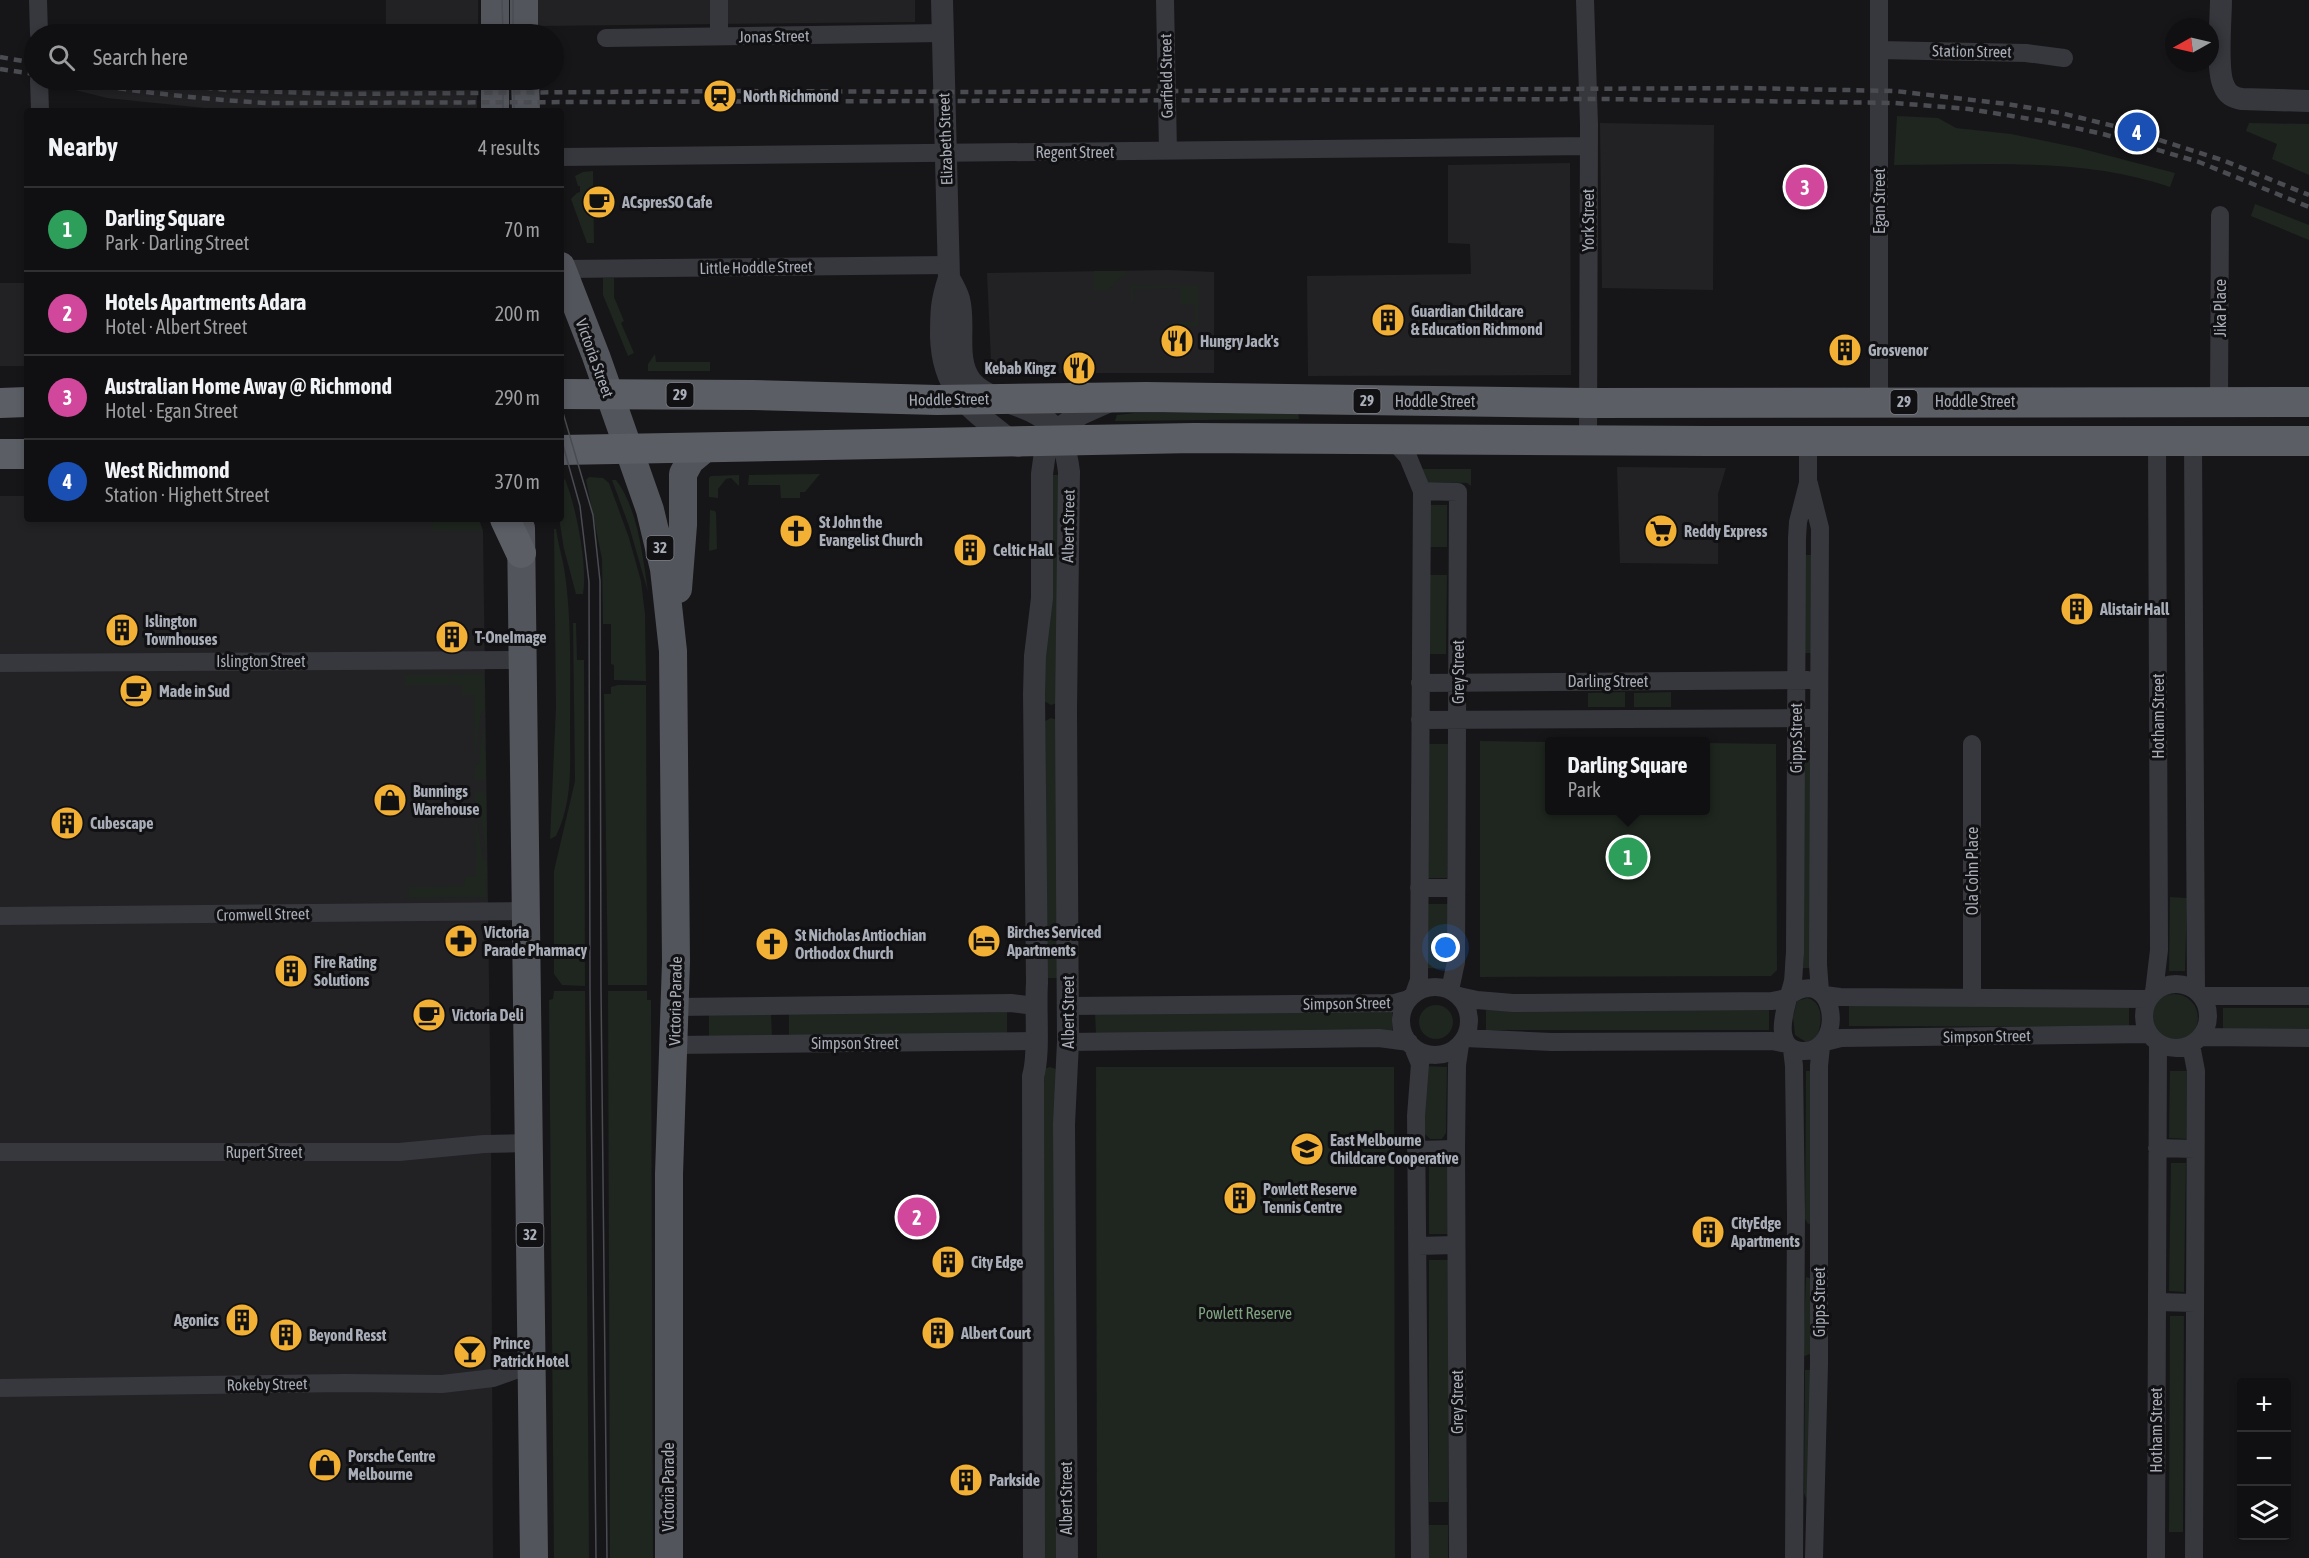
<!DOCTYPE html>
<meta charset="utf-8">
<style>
body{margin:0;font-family:"Asap Condensed",sans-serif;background:#19191b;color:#f1f3f6}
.controls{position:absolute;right:18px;bottom:18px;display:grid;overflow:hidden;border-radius:6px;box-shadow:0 3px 9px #0003}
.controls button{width:54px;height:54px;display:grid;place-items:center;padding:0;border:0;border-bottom:2px solid #303032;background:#101012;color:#f1f3f6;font:30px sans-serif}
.compass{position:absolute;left:2165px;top:18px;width:54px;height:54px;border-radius:50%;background:#101012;box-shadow:0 3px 9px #0003;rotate:262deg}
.you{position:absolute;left:1446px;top:948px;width:21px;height:21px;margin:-15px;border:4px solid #fff;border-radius:50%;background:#1a73e8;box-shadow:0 0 0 9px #1a73e833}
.badge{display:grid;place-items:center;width:39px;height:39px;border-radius:50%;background:#1a73e8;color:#fff;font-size:20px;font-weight:700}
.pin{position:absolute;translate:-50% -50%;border:3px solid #fff;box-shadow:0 2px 6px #0006}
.popup{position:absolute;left:1545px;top:737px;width:165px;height:78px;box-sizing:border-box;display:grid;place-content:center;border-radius:6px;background:#101012;filter:drop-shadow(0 2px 4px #0005);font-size:20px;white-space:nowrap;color:#9c9d9f}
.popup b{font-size:22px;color:#f1f3f6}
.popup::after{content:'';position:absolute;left:50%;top:100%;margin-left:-12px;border:12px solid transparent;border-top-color:#101012}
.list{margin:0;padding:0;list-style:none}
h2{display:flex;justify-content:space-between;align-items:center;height:78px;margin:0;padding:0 24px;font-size:26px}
h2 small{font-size:20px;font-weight:400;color:#9c9d9f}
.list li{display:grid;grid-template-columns:39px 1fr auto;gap:18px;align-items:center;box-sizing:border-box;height:84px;padding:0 24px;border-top:2px solid #303032}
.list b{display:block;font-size:22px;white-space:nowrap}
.list p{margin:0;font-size:20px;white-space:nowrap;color:#9c9d9f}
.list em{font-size:20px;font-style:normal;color:#9c9d9f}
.icon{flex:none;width:33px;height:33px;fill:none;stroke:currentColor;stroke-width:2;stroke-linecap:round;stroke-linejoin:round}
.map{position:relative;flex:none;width:2309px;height:1558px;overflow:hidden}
.search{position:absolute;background:#101012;box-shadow:0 3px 9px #0003;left:24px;top:24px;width:540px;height:66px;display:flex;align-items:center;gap:15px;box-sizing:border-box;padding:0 21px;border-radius:33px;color:#9c9d9f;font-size:22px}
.panel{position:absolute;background:#101012;box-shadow:0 3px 9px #0003;left:24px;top:108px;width:540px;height:414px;border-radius:6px}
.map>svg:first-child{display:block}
.built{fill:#222225}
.green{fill:#1e261f}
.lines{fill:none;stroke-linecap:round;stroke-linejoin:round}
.minor{stroke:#37383d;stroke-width:18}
.tertiary{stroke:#37383d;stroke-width:22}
.primary{stroke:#53555c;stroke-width:28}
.trunk{stroke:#5b5e65;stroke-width:30}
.tram{stroke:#4a4c52;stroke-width:1.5}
.rail{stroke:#4a4c52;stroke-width:4.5;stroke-dasharray:8 6;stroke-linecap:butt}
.labels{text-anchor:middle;stroke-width:6;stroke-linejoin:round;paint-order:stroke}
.shield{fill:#111113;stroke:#7b7e86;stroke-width:1.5}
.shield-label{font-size:15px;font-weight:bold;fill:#a8adb8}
.street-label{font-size:16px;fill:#a8adb8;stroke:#111113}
.poi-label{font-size:16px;font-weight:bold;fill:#a8adb8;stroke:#111113;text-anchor:start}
.park-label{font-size:16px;fill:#7fa381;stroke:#111113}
</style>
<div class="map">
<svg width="2309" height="1558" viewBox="0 0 2309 1558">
<rect width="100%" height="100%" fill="#161618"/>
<path class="built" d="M386,0H478V34H386Z
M538,0H915V22L538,26Z
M55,80H205L343,85H477V111H259L214,109L107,98L55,85Z
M1600,123L1714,125L1713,290L1602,288Z
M1570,163L1571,375L1308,376L1307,276L1471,274L1470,244L1448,243V165Z
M1168,270L1214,272V373H1000L994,369L991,361L987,273Z
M0,283H27V366H0Z
M1617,467L1726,468L1718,494V564L1620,563Z
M0,496H27V519H433V531H483L491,1133L493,1558H0Z"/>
<path class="green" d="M1897,116L1938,118L1956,128L2011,134L2079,148L2175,173L2170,187C2084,157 1984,165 1894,165Z
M2249,123L2309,124V175L2272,159L2277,144L2246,131Z
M593,171L594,243H587L571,199L577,193L580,192V186H578L575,176L583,172Z
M2255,204L2309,225V240L2251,216Z
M1094,271H1125V276L1119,278L1109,290H1094Z
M603,278H614V297L624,321L621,323L634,353L628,356L603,295Z
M1131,285L1199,286L1198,326H1179V322H1195V305L1180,304L1179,288L1134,289L1133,303L1131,301Z
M655,354L656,362H710V371H648V364Z
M1298,412L1299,419L1115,421L1117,415L1135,413Z
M1420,469H1471V486L1467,483L1423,482Z
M820,474L805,492H800V498H781L780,485H748L749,475Z
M739,475V486L731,478L726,479L718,489V498L709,497V478L711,476Z
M1052,475H1059L1057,703L1051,705L1044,701Z
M589,477L603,478L609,483L629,538L641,581L645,614L646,681L614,680V665L611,664V624H603L602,559L586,480Z
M565,479C576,507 588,565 583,594H576L564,549L560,524L561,483Z
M612,480H616C638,508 643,558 648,592L629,526Z
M1429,505H1447V547H1429Z
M710,510L715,511L716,513L717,549L709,551Z
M433,519H479L483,531H433Z
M554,529H556C558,544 563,559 565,574C572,625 570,677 570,727C570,765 573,801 556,836L550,839L556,707Z
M1804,555H1811V653H1804Z
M1429,575H1447L1446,654H1428Z
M573,623H576L577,660H584L585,986L562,985L554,974V871L575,781Z
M484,674L485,710L481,713L475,761L474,695H462V685H405V675Z
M618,685H646L647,985H608L604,694H611V687Z
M1625,692V707H1588V693Z
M1671,692V707H1634V693Z
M484,716L486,780H475V766L479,763Z
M1051,718L1057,720V978H1046L1045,721Z
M1480,741L1550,742V810H1706V743L1776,744L1777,970L1771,976L1480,977Z
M1429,744H1448L1447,878H1428Z
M1804,760H1811L1810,968H1803Z
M475,792H486L487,856L479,808L475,805Z
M475,811L483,859L487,861V879L485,880L487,897L409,898V887L464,886L465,877L476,876Z
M2170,897L2187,898L2185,971H2169Z
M1427,904H1448V969L1427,968Z
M554,991H585L589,1558H554L549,1000L553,999Z
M608,991H647V1000H651L653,1558H610Z
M2150 1018a24 24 0 1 1 48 0a24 24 0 1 1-48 0Z
M1807,998C1825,1002 1822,1026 1816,1039L1806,1042L1795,1035L1793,1017L1797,1001Z
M1419 1022a17 17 0 1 1 34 0a17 17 0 1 1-34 0Z
M1849,1006H2129V1027L1849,1026Z
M2223,1008H2309V1030H2223Z
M1486,1010H1769V1030H1486Z
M1392,1011V1032L1096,1034L1095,1012Z
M1007,1012V1034L789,1036V1014Z
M709,1014H771L772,1036H709Z
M1425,1066L1447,1067L1446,1133L1442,1139H1430L1425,1134Z
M1050,1067L1056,1069L1059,1558H1043L1044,1069Z
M1096,1067H1394L1395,1558H1097Z
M1806,1071H1813L1812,1223L1808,1224L1805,1219Z
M2170,1071H2187V1139L2169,1138Z
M1429,1163L1448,1164V1234H1429Z
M2171,1163H2186L2184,1292L2169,1291Z
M1429,1260H1448V1502H1429Z
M1806,1277L1812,1279L1810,1354L1805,1356L1803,1354Z
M2170,1316H2184L2183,1532H2169Z
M1805,1370H1811L1809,1498H1806L1804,1493Z
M1428,1525H1448V1558H1428Z"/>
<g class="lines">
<path class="minor" d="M38,0L39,34
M719,0V36
M1165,0L1168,151
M1585,0L1589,125L1588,441
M606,38L942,33
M1879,50L2026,53L2064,58
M39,80L40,111
M561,157L1588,146
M562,269L949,265
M2219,401L2220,215
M1879,402V0
M1392,439L1408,457L1422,491L1419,980L1414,994
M2193,440L2196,990
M1809,484L1820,528L1818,965L1820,991
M1422,491L1458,492L1456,962L1450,990
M0,663L522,660
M1420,683L1808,680
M1420,720L1809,718
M1419,888H1456
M0,916L526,911
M2144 1016a32 32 0 1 1 64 0a32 32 0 1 1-64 0Z
M1401 1021a34 34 0 1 1 68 0a34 34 0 1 1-68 0Z
M2154,992L2159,950L2157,441
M1790,995C1837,964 1846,1052 1803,1051C1767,1049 1789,999 1793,981C1794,972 1794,962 1795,953L1797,538L1798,522L1808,483V441
M1824,995L1840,997L2148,999
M1459,996L1477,1000L1513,1003L1772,1001L1787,998
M2202,996H2309
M1972,997V744
M1068,1006L1395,1003L1409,999
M675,1007L1011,1003L1035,1006
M2201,1037L2309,1038
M1465,1038L1551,1042L1772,1041L1787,1044
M1068,1042L1379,1038L1409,1042
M1825,1042L1841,1038L2149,1034
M674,1045L1036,1041
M2191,1045L2196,1071L2194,1558
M1413,1047L1420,1064L1416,1116L1420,1558
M1792,1049L1794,1066L1796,1215L1794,1558
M2157,1148L2195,1149
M1416,1150L1456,1149
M0,1152H399L484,1144L528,1143
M1418,1246L1456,1245
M2157,1302L2195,1303
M0,1388L345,1383L442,1384L493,1378L532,1364
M1458,1558L1456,1149L1457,1065L1460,1045
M1814,1558L1819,1364V1066L1821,1046
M2156,1558L2158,1043"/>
<path class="tertiary" d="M942,0L949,278C941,302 941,312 941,337C943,397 976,411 1017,446
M2221,0C2221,19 2216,71 2224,86C2227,94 2234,98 2242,99L2309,101
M949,278C953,285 957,292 959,299C966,325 954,359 971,381C980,392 994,397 1007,402C1048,415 1064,427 1069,472L1066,711L1068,1042L1064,1124L1067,1558
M1034,1558L1033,1076C1040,1054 1035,1009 1037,983L1034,694L1035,656L1042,598V474L1045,452L1052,438L1064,425L1081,414L1110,401"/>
<path class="primary" d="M495,0V34
M524,0V34
M495,80V111
M525,80L526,111
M561,266L596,356L650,510L664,569L673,651L676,962L669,1174V1558
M521,528L534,1558
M678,589L683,525V474L690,461L707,447"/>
<path class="trunk" d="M561,394L752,395L937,400L1146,397L1588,403L2309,402
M0,403L27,402
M561,450L1194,438L1708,441H2309
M0,454H27
M505,519L521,553"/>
<path class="tram" d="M502,0L503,34
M513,0V34
M503,80V111
M514,80V111
M561,406L593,515L600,581L601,988L607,1558
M561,438L580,506L589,582L590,989L596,1558"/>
<path class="rail" d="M0,57L34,63
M0,69L34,74
M63,80C131,91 198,99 266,103L1603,99L1895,103L1969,109L2043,121L2103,134L2199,162L2309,207
M135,80L227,90L338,94L726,91L979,92L1744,88L1895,91L2007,104L2061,113L2122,128L2225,161L2309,195"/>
</g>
<defs>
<symbol id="station-disc" viewBox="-11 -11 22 22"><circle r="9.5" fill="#f2b134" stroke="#111113"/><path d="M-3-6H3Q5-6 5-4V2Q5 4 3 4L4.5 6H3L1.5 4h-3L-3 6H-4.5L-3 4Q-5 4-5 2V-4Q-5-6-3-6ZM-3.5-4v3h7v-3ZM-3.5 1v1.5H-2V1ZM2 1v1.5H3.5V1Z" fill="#111"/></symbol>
<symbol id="cafe-disc" viewBox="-11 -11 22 22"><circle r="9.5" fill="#f2b134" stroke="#111113"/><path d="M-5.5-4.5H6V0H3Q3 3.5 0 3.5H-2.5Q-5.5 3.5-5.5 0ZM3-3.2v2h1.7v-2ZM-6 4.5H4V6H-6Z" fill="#111"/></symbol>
<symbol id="building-disc" viewBox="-11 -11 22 22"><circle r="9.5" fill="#f2b134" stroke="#111113"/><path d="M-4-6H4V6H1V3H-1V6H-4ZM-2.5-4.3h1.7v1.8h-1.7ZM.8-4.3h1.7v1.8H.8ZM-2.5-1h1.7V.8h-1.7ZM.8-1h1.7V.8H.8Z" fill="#111"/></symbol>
<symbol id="restaurant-disc" viewBox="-11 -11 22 22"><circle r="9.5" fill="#f2b134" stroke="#111113"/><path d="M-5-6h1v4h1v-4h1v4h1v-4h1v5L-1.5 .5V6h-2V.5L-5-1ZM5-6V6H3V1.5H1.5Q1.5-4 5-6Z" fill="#111"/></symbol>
<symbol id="church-disc" viewBox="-11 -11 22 22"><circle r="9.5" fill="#f2b134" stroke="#111113"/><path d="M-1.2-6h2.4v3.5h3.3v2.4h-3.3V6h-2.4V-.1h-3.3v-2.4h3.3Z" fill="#111"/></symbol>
<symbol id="supermarket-disc" viewBox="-11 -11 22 22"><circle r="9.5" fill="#f2b134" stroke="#111113"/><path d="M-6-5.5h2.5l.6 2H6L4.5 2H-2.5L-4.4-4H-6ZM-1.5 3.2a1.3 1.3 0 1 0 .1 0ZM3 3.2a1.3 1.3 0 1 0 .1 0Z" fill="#111"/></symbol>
<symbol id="shop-disc" viewBox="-11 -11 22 22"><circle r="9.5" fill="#f2b134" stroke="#111113"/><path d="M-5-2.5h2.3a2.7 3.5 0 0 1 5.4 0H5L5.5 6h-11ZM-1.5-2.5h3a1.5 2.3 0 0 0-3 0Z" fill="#111"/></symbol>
<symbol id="pharmacy-disc" viewBox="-11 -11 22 22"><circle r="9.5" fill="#f2b134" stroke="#111113"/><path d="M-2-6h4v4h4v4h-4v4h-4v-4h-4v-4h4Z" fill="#111"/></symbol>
<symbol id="hotel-disc" viewBox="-11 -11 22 22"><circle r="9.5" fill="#f2b134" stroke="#111113"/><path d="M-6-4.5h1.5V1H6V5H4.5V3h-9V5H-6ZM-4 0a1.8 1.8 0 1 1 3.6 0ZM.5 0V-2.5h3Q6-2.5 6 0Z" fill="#111"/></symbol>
<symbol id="school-disc" viewBox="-11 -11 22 22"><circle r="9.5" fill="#f2b134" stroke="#111113"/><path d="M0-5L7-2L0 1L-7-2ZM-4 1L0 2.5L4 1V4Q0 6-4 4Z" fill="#111"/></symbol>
<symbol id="bar-disc" viewBox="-11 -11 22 22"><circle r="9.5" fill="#f2b134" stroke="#111113"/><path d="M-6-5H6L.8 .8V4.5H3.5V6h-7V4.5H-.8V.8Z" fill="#111"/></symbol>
</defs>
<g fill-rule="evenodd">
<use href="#station-disc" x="701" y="77" width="38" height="38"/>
<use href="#cafe-disc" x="580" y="183" width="38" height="38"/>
<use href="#building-disc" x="1369" y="301" width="38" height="38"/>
<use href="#restaurant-disc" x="1158" y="322" width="38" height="38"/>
<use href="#building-disc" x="1826" y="331" width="38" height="38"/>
<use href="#restaurant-disc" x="1060" y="349" width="38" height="38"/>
<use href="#church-disc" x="777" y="512" width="38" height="38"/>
<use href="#supermarket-disc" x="1642" y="512" width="38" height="38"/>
<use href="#building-disc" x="951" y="531" width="38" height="38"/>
<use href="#building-disc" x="2058" y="590" width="38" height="38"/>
<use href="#building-disc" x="103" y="611" width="38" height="38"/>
<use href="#building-disc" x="433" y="618" width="38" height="38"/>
<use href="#cafe-disc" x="117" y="672" width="38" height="38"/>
<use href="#shop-disc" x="371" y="781" width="38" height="38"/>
<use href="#building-disc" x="48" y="804" width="38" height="38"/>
<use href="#pharmacy-disc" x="442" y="922" width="38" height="38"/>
<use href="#hotel-disc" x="965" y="922" width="38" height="38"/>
<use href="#church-disc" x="753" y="925" width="38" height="38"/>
<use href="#building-disc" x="272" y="952" width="38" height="38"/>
<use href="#cafe-disc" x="410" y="996" width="38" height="38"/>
<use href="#school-disc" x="1288" y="1130" width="38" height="38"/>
<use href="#building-disc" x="1221" y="1179" width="38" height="38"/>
<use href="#building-disc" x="1689" y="1213" width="38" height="38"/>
<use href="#building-disc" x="929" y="1243" width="38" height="38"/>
<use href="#building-disc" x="223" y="1301" width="38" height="38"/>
<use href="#building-disc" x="919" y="1314" width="38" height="38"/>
<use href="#building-disc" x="267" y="1316" width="38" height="38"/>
<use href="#bar-disc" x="451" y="1333" width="38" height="38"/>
<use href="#shop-disc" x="306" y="1446" width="38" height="38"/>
<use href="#building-disc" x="947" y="1461" width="38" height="38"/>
</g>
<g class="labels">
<g class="shield">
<rect x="666.5" y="383" width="27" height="24" rx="4.5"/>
<rect x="1353.5" y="389" width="27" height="24" rx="4.5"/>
<rect x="1890.5" y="390" width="27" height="24" rx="4.5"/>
<rect x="646.5" y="536" width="27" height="24" rx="4.5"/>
<rect x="516.5" y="1223" width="27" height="24" rx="4.5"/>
</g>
<g class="shield-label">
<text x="680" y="400">29</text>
<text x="1367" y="406">29</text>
<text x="1904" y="407">29</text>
<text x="660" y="553">32</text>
<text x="530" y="1240">32</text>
</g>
<g class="street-label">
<text transform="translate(774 36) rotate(-1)" y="6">Jonas Street</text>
<text transform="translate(1972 51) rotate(1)" y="6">Station Street</text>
<text transform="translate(1166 76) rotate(-91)" y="6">Garfield Street</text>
<text transform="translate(945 139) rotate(-92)" y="6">Elizabeth Street</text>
<text x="1075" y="158">Regent Street</text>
<text transform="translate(1879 201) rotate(-90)" y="6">Egan Street</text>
<text transform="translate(1588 220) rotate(-90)" y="6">York Street</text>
<text transform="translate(756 267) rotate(-1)" y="6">Little Hoddle Street</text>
<text transform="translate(2220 308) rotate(-90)" y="6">Jika Place</text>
<text transform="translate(595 358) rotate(70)" y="6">Victoria Street</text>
<text transform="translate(949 399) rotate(-1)" y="6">Hoddle Street</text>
<text x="1435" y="407">Hoddle Street</text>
<text x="1975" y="407">Hoddle Street</text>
<text transform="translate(1068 526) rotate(-89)" y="6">Albert Street</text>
<text x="261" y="667">Islington Street</text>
<text transform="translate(1458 672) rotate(-90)" y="6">Grey Street</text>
<text x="1608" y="687">Darling Street</text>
<text transform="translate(2158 716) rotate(-90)" y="6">Hotham Street</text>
<text transform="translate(1796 738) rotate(-90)" y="6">Gipps Street</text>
<text transform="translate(1972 871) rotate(-90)" y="6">Ola Cohn Place</text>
<text transform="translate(263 914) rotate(-1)" y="6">Cromwell Street</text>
<text transform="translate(675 1001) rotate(-89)" y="6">Victoria Parade</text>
<text transform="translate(1347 1003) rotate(-1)" y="6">Simpson Street</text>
<text transform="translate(1068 1012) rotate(-90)" y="6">Albert Street</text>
<text transform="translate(1987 1036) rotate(-1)" y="6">Simpson Street</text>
<text x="855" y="1049">Simpson Street</text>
<text x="264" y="1158">Rupert Street</text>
<text transform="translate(1819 1302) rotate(-90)" y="6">Gipps Street</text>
<text transform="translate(267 1384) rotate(-1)" y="6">Rokeby Street</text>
<text transform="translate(1457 1402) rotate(-90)" y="6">Grey Street</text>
<text transform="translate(2156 1430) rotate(-90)" y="6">Hotham Street</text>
<text transform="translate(668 1487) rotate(-90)" y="6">Victoria Parade</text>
<text transform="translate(1066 1498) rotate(-90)" y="6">Albert Street</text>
</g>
<g class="poi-label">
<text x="743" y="102">North Richmond</text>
<text x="622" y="208">ACspresSO Cafe</text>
<text x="1411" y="317">Guardian Childcare<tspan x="1411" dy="18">&amp; Education Richmond</tspan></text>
<text x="1200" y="347">Hungry Jack's</text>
<text x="1868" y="356">Grosvenor</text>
<text x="1056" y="374" text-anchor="end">Kebab Kingz</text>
<text x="819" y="528">St John the<tspan x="819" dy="18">Evangelist Church</tspan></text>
<text x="1684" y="537">Reddy Express</text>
<text x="993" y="556">Celtic Hall</text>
<text x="2100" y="615">Alistair Hall</text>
<text x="145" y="627">Islington<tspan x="145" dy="18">Townhouses</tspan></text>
<text x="475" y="643">T-OneImage</text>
<text x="159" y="697">Made in Sud</text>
<text x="413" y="797">Bunnings<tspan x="413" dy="18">Warehouse</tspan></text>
<text x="90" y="829">Cubescape</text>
<text x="484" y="938">Victoria<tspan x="484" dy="18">Parade Pharmacy</tspan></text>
<text x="1007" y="938">Birches Serviced<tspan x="1007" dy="18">Apartments</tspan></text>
<text x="795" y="941">St Nicholas Antiochian<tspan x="795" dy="18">Orthodox Church</tspan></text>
<text x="314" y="968">Fire Rating<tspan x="314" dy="18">Solutions</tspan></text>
<text x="452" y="1021">Victoria Deli</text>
<text x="1330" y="1146">East Melbourne<tspan x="1330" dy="18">Childcare Cooperative</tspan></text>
<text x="1263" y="1195">Powlett Reserve<tspan x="1263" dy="18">Tennis Centre</tspan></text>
<text x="1731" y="1229">CityEdge<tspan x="1731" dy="18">Apartments</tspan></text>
<text x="971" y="1268">City Edge</text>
<text x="219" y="1326" text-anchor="end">Agonics</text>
<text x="961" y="1339">Albert Court</text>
<text x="309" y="1341">Beyond Resst</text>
<text x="493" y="1349">Prince<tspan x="493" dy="18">Patrick Hotel</tspan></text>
<text x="348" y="1462">Porsche Centre<tspan x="348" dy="18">Melbourne</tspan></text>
<text x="989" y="1486">Parkside</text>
</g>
<g class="park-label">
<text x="1245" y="1319">Powlett Reserve</text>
</g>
</g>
</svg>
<div class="controls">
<button>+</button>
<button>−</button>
<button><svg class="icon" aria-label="layers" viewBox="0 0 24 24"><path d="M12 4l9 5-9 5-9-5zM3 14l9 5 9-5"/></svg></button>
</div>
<svg class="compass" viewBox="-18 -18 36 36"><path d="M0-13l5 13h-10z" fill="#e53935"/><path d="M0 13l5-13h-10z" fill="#9c9d9f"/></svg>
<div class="you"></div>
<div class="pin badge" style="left:1628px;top:857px;background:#2e9e5b">1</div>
<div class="popup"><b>Darling Square</b>Park</div>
<div class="pin badge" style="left:917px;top:1217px;background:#d1479c">2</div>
<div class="pin badge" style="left:1805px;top:187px;background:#d1479c">3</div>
<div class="pin badge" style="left:2137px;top:132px;background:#1a4fb4">4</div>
<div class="search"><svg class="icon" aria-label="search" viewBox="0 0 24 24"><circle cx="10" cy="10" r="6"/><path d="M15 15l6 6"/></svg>Search here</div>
<section class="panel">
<h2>Nearby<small>4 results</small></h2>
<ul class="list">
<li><span class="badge" style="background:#2e9e5b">1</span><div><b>Darling Square</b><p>Park · Darling Street</p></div><em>70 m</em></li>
<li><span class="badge" style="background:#d1479c">2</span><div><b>Hotels Apartments Adara</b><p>Hotel · Albert Street</p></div><em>200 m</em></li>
<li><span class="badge" style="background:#d1479c">3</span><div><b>Australian Home Away @ Richmond</b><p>Hotel · Egan Street</p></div><em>290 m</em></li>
<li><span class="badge" style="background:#1a4fb4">4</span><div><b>West Richmond</b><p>Station · Highett Street</p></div><em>370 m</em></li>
</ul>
</section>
</div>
